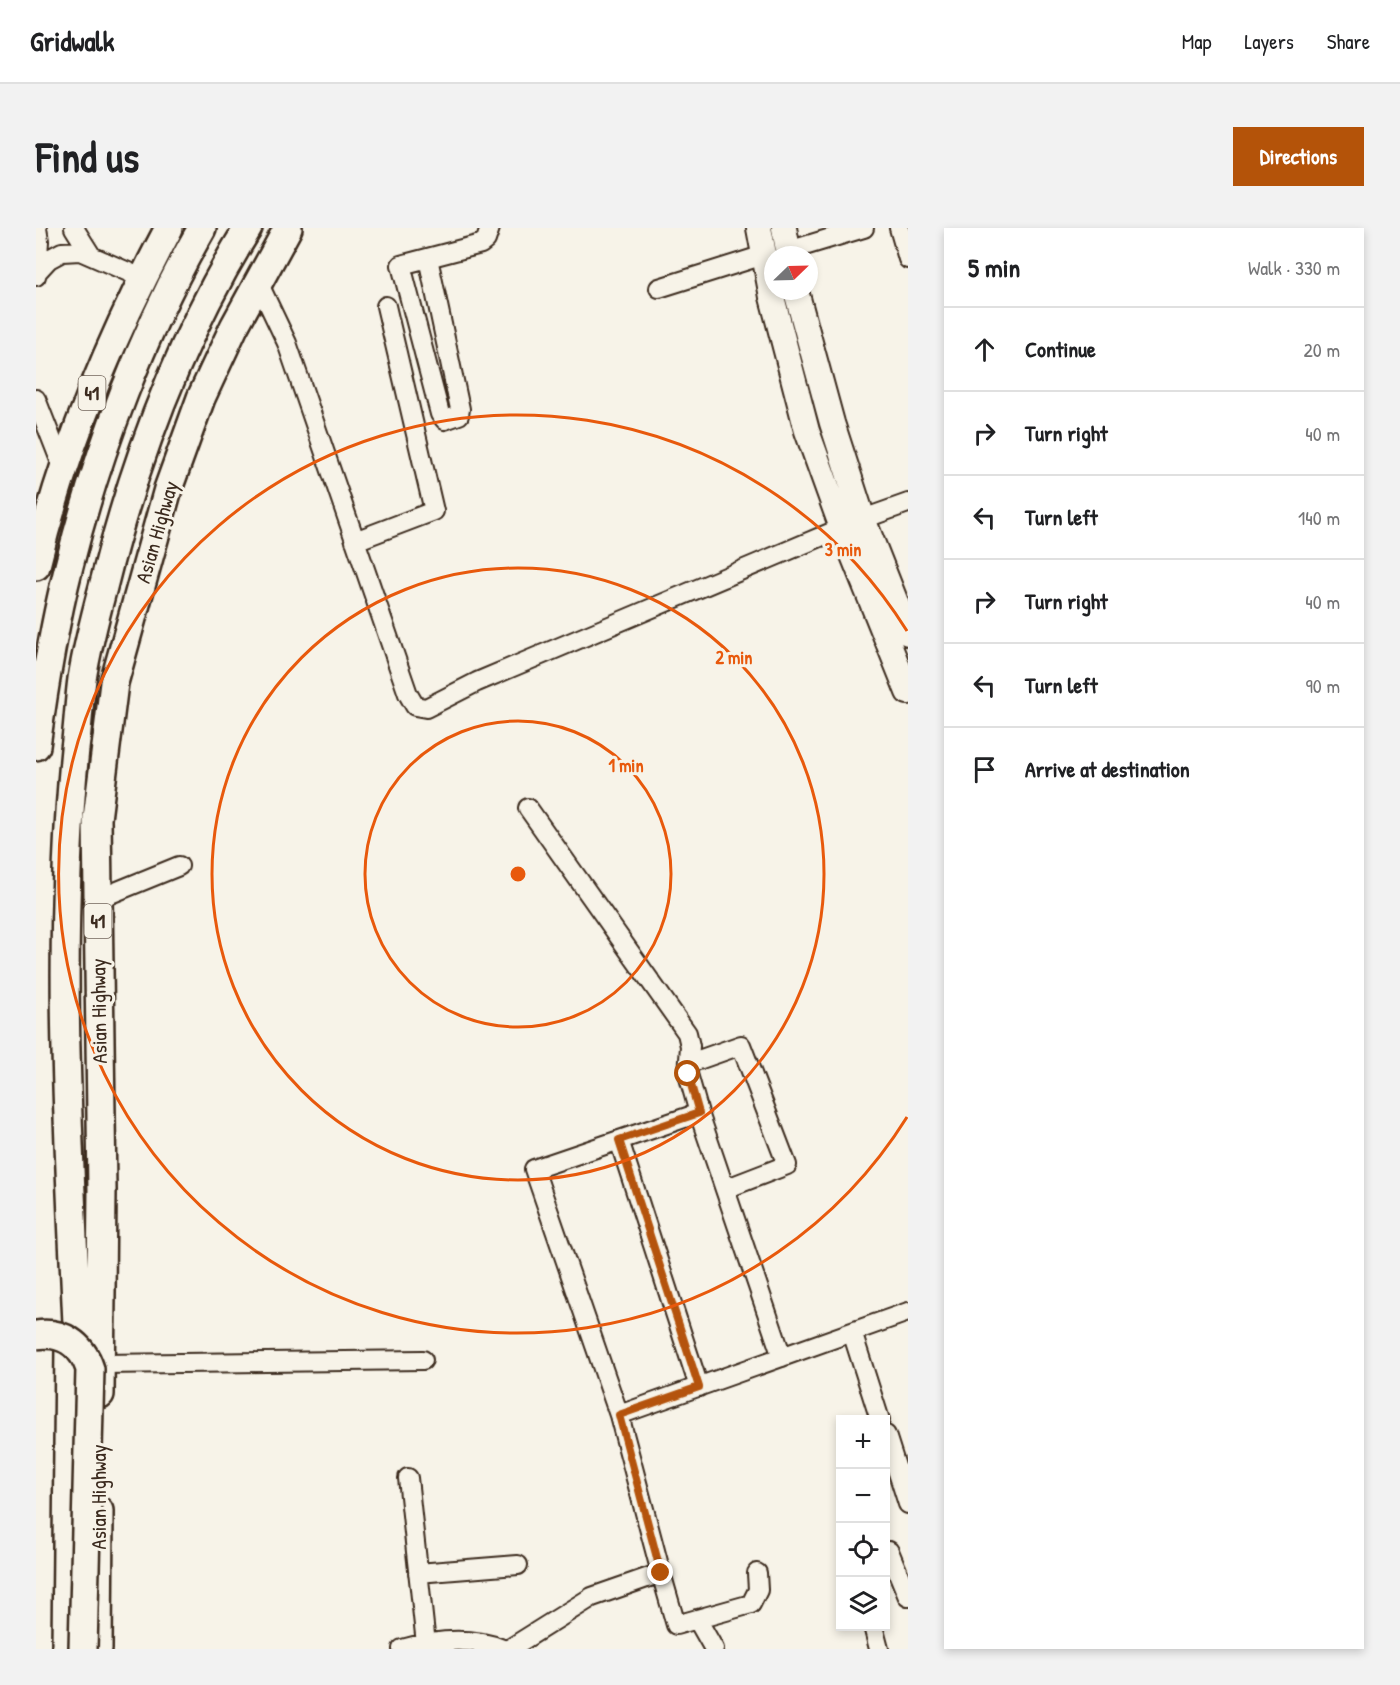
<!DOCTYPE html>
<meta charset="utf-8">
<style>
body{margin:0;font-family:"Patrick Hand",sans-serif;background:#f2f2f2;color:#202124}
.controls{position:absolute;right:18px;bottom:18px;display:grid;overflow:hidden;border-radius:0px;box-shadow:0 3px 9px #0003}
.controls button{width:54px;height:54px;display:grid;place-items:center;padding:0;border:0;border-bottom:2px solid #e0e0e0;background:#fff;color:#202124;font:30px sans-serif}
.compass{position:absolute;left:728px;top:18px;width:54px;height:54px;border-radius:50%;background:#fff;box-shadow:0 3px 9px #0003;rotate:67deg}
.stop{position:absolute;width:18px;height:18px;margin:-14px;border:4px solid #b45309;border-radius:50%;background:#fff}
.stop.end{background:#b45309;border-color:#fff;box-shadow:0 2px 6px #0008}
.list{margin:0;padding:0;list-style:none}
h2{display:flex;justify-content:space-between;align-items:center;height:78px;margin:0;padding:0 24px;font-size:26px}
h2 small{font-size:20px;font-weight:400;color:#757577}
.list li{display:grid;grid-template-columns:39px 1fr auto;gap:18px;align-items:center;box-sizing:border-box;height:84px;padding:0 24px;border-top:2px solid #e0e0e0}
.list b{display:block;font-size:22px;white-space:nowrap}
.list em{font-size:20px;font-style:normal;color:#757577}
.icon{flex:none;width:33px;height:33px;fill:none;stroke:currentColor;stroke-width:2;stroke-linecap:round;stroke-linejoin:round}
.map{position:relative;flex:none;width:872px;height:1421px;overflow:hidden;border-radius:0px}
header{display:flex;align-items:center;gap:36px;box-sizing:border-box;height:84px;padding:0 30px;background:#fff;border-bottom:2px solid #e0e0e0}
header strong{font-size:28px}
nav{display:flex;gap:33px;margin-inline-start:auto;font-size:21px}
.intro{display:flex;align-items:center;justify-content:space-between;box-sizing:border-box;height:144px;padding:0 36px}
h1{margin:0;font-size:42px}
.button{padding:15px 27px;border-radius:0px;background:#b45309;color:#fff;font-size:21px;font-weight:700}
main{display:flex;gap:36px;padding:0 36px}
aside{flex:1;background:#fff;border-radius:0px;box-shadow:0 3px 9px #0003}
.map>svg:first-child{display:block}
.lines{fill:none;stroke-linecap:round;stroke-linejoin:round}
.minor-casing{stroke:#3b2a1e;stroke-width:22}
.major-casing{stroke:#3b2a1e;stroke-width:28}
.highway-casing{stroke:#3b2a1e;stroke-width:32}
.minor{stroke:#f7f3e8;stroke-width:18}
.major{stroke:#f7f3e8;stroke-width:24}
.highway{stroke:#f7f3e8;stroke-width:27}
.highway-bridge-casing{stroke:#3b2a1e;stroke-width:32;stroke-linecap:butt}
.highway-bridge{stroke:#f7f3e8;stroke-width:27}
.route{stroke:#b45309;stroke-width:8}
.ring{fill:none;stroke:#e8590c;stroke-width:3}
.labels{text-anchor:middle;stroke-width:6;stroke-linejoin:round;paint-order:stroke}
.shield{fill:#f7f3e8;stroke:#73665b;stroke-width:1.5}
.shield-label{font-size:20px;font-weight:bold;fill:#3b2a1e}
.street-label{font-size:21px;fill:#3b2a1e;stroke:#f7f3e8}
.centre{fill:#e8590c;stroke:#f7f3e8;stroke-width:3}
.ring-label{font-size:18px;text-anchor:middle;font-weight:bold;fill:#e8590c;stroke:#f7f3e8;stroke-width:6;stroke-linejoin:round;paint-order:stroke}
</style>
<header>
<strong>Gridwalk</strong>
<nav><a>Map</a><a>Layers</a><a>Share</a></nav>
</header>
<div class="intro"><h1>Find us</h1><a class="button">Directions</a></div>
<main>
<div class="map">
<svg width="872" height="1421" viewBox="0 0 872 1421">
<rect width="100%" height="100%" fill="#f7f3e8"/>
<filter id="ink" filterUnits="userSpaceOnUse"><feTurbulence type="fractalNoise" baseFrequency=".0167" numOctaves="2"/><feDisplacementMap in="SourceGraphic" scale="12" xChannelSelector="R" yChannelSelector="G"/><feConvolveMatrix kernelMatrix="1 2 1 2 8 2 1 2 1" color-interpolation-filters="sRGB"/></filter>
<g filter="url(#ink)">
<g class="lines">
<defs>
<path id="minor" d="M1,0L3,13L1,44
M38,0L55,27
M863,0L872,31
M752,23L828,0
M392,30L424,181L423,187L409,192L404,186L365,37L445,16L450,12L454,0
M0,48L1,44L13,31L26,24L44,23L106,50
M222,54L251,115L372,466L379,478L390,480L441,454L827,291L872,275
M623,60L728,27
M0,171L27,240
M319,313L398,283L350,78
M492,580L651,805L654,818L652,846L663,885L746,1129
M62,671L143,638
M654,835L705,817L751,937L689,961
M663,885L498,941L583,1187L625,1345L640,1397L715,1376L722,1362L721,1345
M583,912L663,1159
M816,1104L844,1192
M65,1136L387,1132
M583,1187L872,1084
M850,1207L872,1276
M372,1250L390,1416
M853,1323L872,1369
M382,1345L482,1337
M661,1391L678,1421
M838,1402L843,1421
M366,1421C399,1412 435,1408 467,1421
M473,1421L556,1369L625,1345"/>
<path id="major" d="M723,0L736,69L771,203L806,300L872,464
M748,0L753,27
M760,63L796,195L827,291L872,405"/>
<path id="highway" d="M0,338C28,219 76,107 133,0
M0,518C8,458 18,397 33,338C61,225 108,101 166,0
M43,1139C34,933 19,727 39,521C42,498 43,474 46,451C51,420 59,389 67,359C98,234 144,110 212,0
M64,1166L66,962L61,591L78,455L132,261L165,170L198,99L252,0
M30,1421L33,1118
M62,1421L63,1283"/>
</defs>
<use href="#minor" class="minor-casing"/>
<use href="#major" class="major-casing"/>
<use href="#highway" class="highway-casing"/>
<use href="#minor" class="minor"/>
<use href="#major" class="major"/>
<use href="#highway" class="highway"/>
<defs>
<path id="highway-bridge" d="M0,1107C26,1103 46,1116 54,1141L47,1421"/>
</defs>
<use href="#highway-bridge" class="highway-bridge-casing"/>
<use href="#highway-bridge" class="highway-bridge"/>
</g>
</g>
<g class="lines" filter="url(#ink)">
<path class="route" d="M625,1345L583,1187L663,1159L583,912L663,885L652,846"/>
</g>
<g class="ring">
<circle cx="482" cy="646" r="153"/>
<circle cx="482" cy="646" r="306"/>
<path d="M871 889A459 459 0 1 1 871 403"/>
</g>
<g class="labels">
<g class="shield">
<rect x="42.5" y="148" width="27" height="34" rx="4.5"/>
<rect x="48.5" y="676" width="27" height="34" rx="4.5"/>
</g>
<g class="shield-label">
<text x="56" y="172">41</text>
<text x="62" y="700">41</text>
</g>
<g class="street-label">
<text transform="translate(121 304) rotate(-74)" y="7">Asian Highway</text>
<text transform="translate(63 783) rotate(-91)" y="7">Asian Highway</text>
<text transform="translate(63 1269) rotate(-90)" y="7">Asian Highway</text>
</g>
</g>
<circle cx="482" cy="646" r="9" class="centre"/>
<g class="ring-label">
<text x="807" y="328">3 min</text>
<text x="698" y="436">2 min</text>
<text x="590" y="544">1 min</text>
</g>
</svg>
<div class="controls">
<button>+</button>
<button>−</button>
<button><svg class="icon" aria-label="locate" viewBox="0 0 24 24"><circle cx="12" cy="12" r="6"/><path d="M12 2v4M12 18v4M2 12h4M18 12h4"/></svg></button>
<button><svg class="icon" aria-label="layers" viewBox="0 0 24 24"><path d="M12 4l9 5-9 5-9-5zM3 14l9 5 9-5"/></svg></button>
</div>
<svg class="compass" viewBox="-18 -18 36 36"><path d="M0-13l5 13h-10z" fill="#e53935"/><path d="M0 13l5-13h-10z" fill="#757577"/></svg>
<div class="stop" style="left:652px;top:846px"></div>
<div class="stop end" style="left:625px;top:1345px"></div>
</div>
<aside>
<h2>5 min<small>Walk · 330 m</small></h2>
<ul class="list">
<li><svg class="icon" aria-label="ahead" viewBox="0 0 24 24"><path d="M12 20V5M6 11l6-6 6 6"/></svg><div><b>Continue</b></div><em>20 m</em></li>
<li><svg class="icon" aria-label="right" viewBox="0 0 24 24"><path d="M7 20v-9h11M14 6l5 5-5 5"/></svg><div><b>Turn right</b></div><em>40 m</em></li>
<li><svg class="icon" aria-label="left" viewBox="0 0 24 24"><path d="M17 20v-9H6M10 6l-5 5 5 5"/></svg><div><b>Turn left</b></div><em>140 m</em></li>
<li><svg class="icon" aria-label="right" viewBox="0 0 24 24"><path d="M7 20v-9h11M14 6l5 5-5 5"/></svg><div><b>Turn right</b></div><em>40 m</em></li>
<li><svg class="icon" aria-label="left" viewBox="0 0 24 24"><path d="M17 20v-9H6M10 6l-5 5 5 5"/></svg><div><b>Turn left</b></div><em>90 m</em></li>
<li><svg class="icon" aria-label="arrive" viewBox="0 0 24 24"><path d="M6 21V4h12l-3 4 3 4H6"/></svg><div><b>Arrive at destination</b></div></li>
</ul>
</aside>
</main>
